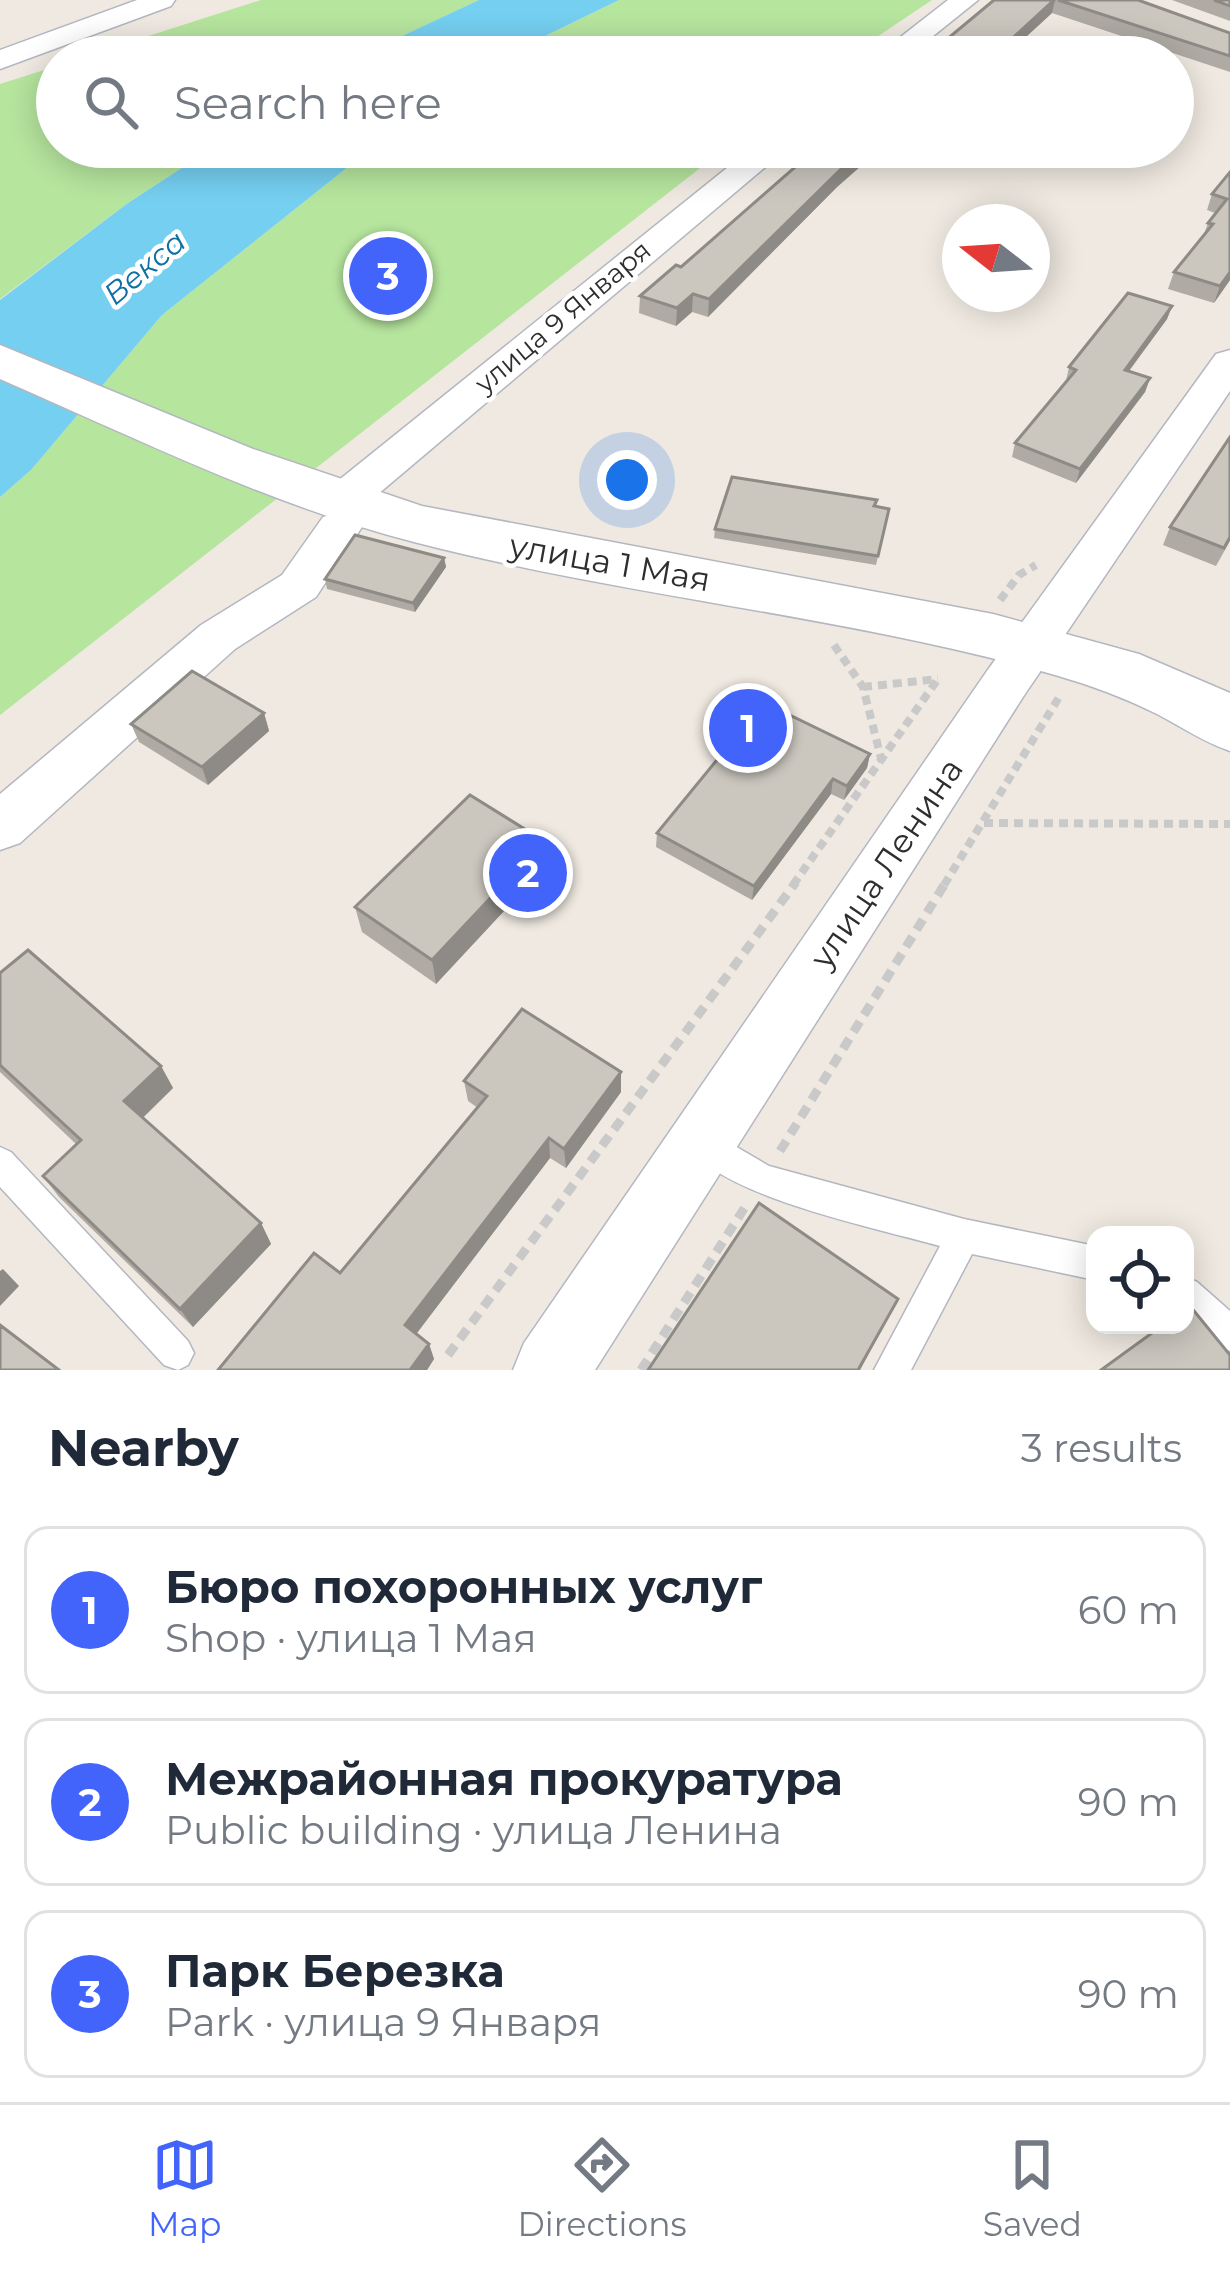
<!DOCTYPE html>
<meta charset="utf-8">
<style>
body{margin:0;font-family:Montserrat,sans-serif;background:#f6f6f7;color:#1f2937}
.controls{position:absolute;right:36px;bottom:36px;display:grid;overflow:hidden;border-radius:24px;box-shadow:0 6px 30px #0003}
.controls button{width:108px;height:108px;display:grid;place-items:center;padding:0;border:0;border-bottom:3px solid #e0e1e3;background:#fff;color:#1f2937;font:60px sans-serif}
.compass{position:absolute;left:942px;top:204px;width:108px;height:108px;border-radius:50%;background:#fff;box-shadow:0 6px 30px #0003;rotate:287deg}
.you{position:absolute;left:627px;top:480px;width:42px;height:42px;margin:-30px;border:9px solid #fff;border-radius:50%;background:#1a73e8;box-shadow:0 0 0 18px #1a73e833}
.badge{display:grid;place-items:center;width:78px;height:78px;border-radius:50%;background:#4264fb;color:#fff;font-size:39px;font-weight:700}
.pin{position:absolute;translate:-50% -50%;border:6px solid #fff;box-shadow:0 3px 12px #0006}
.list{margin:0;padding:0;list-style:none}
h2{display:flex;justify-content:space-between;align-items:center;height:156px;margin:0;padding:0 48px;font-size:51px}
h2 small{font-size:39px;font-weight:400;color:#747a83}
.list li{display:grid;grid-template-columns:78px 1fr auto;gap:36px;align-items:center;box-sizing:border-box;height:168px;margin:0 24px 24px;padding:0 24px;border:3px solid #e0e1e3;border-radius:24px}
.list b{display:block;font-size:45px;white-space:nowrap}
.list p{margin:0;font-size:39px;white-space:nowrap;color:#747a83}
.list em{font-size:39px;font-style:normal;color:#747a83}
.icon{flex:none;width:66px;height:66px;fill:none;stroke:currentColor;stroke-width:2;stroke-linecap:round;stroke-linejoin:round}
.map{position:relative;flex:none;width:1230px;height:1370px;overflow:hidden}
.search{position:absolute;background:#fff;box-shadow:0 6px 30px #0003;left:36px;right:36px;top:36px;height:132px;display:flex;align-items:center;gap:30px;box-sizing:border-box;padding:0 42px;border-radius:66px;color:#747a83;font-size:45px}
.sheet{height:732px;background:#fff}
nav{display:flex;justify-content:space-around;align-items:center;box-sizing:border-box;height:168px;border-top:3px solid #e0e1e3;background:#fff;font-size:33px;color:#747a83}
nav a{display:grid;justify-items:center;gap:6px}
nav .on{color:#4264fb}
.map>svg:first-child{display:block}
.green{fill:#b6e59e}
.water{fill:#75cff0}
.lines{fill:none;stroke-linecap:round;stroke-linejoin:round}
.service-casing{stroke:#b4b7c1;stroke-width:3}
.minor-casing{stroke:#b4b7c1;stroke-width:3}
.secondary-casing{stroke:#b4b7c1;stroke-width:3}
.path-far1{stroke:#c9c9c9;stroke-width:8;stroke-dasharray:9 6;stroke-linecap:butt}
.path{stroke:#c9c9c9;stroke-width:9;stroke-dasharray:12 8;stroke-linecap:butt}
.service{fill:#fff;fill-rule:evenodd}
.minor{fill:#fff;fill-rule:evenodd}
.secondary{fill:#fff;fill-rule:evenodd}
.wall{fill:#afaba4}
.shaded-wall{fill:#8e8b86}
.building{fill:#cbc7bf;stroke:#8e8b86;stroke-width:3}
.labels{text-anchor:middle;stroke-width:9;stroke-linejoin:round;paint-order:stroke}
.far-street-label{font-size:27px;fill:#2e2e2e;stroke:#fff}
.far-water-label{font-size:30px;font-style:italic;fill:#0d6fa3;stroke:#fff}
.street-label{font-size:33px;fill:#2e2e2e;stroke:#fff}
</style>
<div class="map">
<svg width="1230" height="1370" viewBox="0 0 1230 1370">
<rect width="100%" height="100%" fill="#efe9e1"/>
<path class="green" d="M261,0H479L357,57H83Z
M619,0H932L847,57H502Z
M57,66V147H214L128,203L0,299V84Z
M373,147H727L0,715V497L31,470L162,315Z"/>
<path class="water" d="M479,0H619L502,57H357Z
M214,147H373L162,315L31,470L0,497V300L128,203Z"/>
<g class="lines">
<defs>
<path id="service" d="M704,1128L769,1166L964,1219L1095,1246V1280L972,1254L911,1370H874L940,1246C885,1230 711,1195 688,1143L693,1132Z
M0,1147L11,1152L188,1341L194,1353L188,1365L178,1370L164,1365L0,1187Z
M1185,1277L1197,1282L1230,1311V1351L1218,1346L1185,1317Z"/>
<path id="minor" d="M137,0H175L171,6L0,69V50Z
M948,0H978L907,57H875Z
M753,147H789L371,500L355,504L339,500L333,490L339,480Z
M1230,350V391L1023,697L595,1370H513L524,1343L987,671L1216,354Z
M339,512L355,517L362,527L316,597L235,649L20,843L0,850V794L201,625L282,575L323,517Z"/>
<path id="secondary" d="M0,345L253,449L422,506L993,614L1139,654L1230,693V751C1203,742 1182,727 1157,714C1125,698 1090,685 1055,675C845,615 626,597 414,542C270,505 136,438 0,379Z"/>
</defs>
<use href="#service" class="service-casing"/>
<use href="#minor" class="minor-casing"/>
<use href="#secondary" class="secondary-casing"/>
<path class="path-far1" d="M1000,600L1019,575L1036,565
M834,645L863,687L882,762
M863,687L938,679
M984,823L1230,824
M793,885L938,679
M944,885L1061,694"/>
<path class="path" d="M780,1151L946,882
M448,1355L796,882
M641,1370L747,1204"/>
<use href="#service" class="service"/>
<use href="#minor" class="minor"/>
<use href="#secondary" class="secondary"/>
</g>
<path class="wall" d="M994,0H1138L1230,33V72L1052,13L1004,57H938L940,45Z
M1172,0H1230V21Z
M878,151L837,187L708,317L692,312L676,326L639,313L640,296L681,267Z
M1230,172V280L1214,303L1168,289L1174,272L1203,237L1208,223L1215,213L1207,210L1212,194Z
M1172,306L1167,319L1129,371L1150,378L1145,392L1076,483L1012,457L1015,443L1066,381L1069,367Z
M1230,437V541L1216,566L1163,545L1170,527Z
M877,500L876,507L889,509L876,565L714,538L715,529Z
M444,558L446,567L415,612L327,589L325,579Z
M264,713L269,731L208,785L139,742L131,724Z
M709,718L870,754L867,768L844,800L831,794L752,900L656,847L657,833L730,743L708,732Z
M544,841L546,866L436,984L362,932L355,907Z
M0,973L161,1066L173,1088L143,1118L261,1223L271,1244L193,1327L59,1197L43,1176L76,1144L0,1072Z
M621,1072V1092L566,1168L550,1158L416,1333L429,1344L434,1359L427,1370H218L340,1273L478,1108L468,1101L464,1081Z"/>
<path class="shaded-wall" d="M1055,0L1052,13L1004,57H992Z
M866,147H879L878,151L837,187L708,317L709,299L840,170Z
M1230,272V280L1214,303L1220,286Z
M693,294L692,312L676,326L677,308Z
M1172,306L1167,319L1120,383L1125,370Z
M1150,378L1145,392L1076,483L1080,469Z
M444,558L446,567L415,612L413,603Z
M264,713L269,731L208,785L202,767Z
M870,754L867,768L844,800L847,786Z
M833,779L831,794L752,900L754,886Z
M544,841L546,866L436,984L432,960Z
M161,1066L173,1088L137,1123L124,1101Z
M621,1072V1092L566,1168L564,1149Z
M549,1138L550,1158L411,1341L405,1325Z
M261,1223L271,1244L193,1327L180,1309Z
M3,1269L19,1286L0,1306V1271Z
M898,1299L860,1370H858Z
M429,1344L434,1359L427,1370H410Z"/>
<path class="building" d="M994,0H1054L992,57L940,45Z
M1058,0H1138L1230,33V56Z
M1214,0H1230V6Z
M818,147H866L840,170L709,299L693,294L677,308L640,296L676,265L681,267Z
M1230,172V272L1220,286L1174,272L1213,224L1208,223L1227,199L1212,194Z
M1128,293L1172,306L1125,370L1150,378L1080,469L1015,443L1076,370L1069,367Z
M1230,437V537L1224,548L1170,527Z
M732,477L877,500L874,506L889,509L878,556L715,529Z
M355,535L444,558L413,603L325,579Z
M192,671L264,713L202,767L131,724Z
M734,688L870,754L847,786L833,779L754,886L657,833L739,733L709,718Z
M470,795L544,841L432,960L355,907Z
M28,950L161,1066L124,1101L261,1223L180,1309L43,1176L81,1140L0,1065V973Z
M522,1009L621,1072L564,1149L549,1138L405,1325L429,1344L410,1370H218L314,1253L340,1273L487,1096L464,1081Z
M759,1203L898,1299L858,1370H648Z
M1190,1306L1230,1355V1370H1101L1163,1325H1185V1310Z
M0,1325L59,1370H0Z"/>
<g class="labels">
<g class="far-street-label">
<text transform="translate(563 317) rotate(-40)" y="9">улица 9 Января</text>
</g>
<g class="far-water-label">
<text transform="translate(145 268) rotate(-40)" y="10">Векса</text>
</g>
<g class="street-label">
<text transform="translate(610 562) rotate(10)" y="12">улица 1 Мая</text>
<text transform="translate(886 863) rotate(-56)" y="12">улица Ленина</text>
</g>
</g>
</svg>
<div class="controls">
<button><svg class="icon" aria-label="locate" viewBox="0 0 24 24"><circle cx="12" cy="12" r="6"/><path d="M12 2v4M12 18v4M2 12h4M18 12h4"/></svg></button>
</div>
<svg class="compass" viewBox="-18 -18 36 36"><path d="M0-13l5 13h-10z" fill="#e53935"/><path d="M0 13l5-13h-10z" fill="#747a83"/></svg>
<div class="you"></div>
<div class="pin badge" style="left:748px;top:728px">1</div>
<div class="pin badge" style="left:528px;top:873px">2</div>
<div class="pin badge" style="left:388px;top:276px">3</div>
<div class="search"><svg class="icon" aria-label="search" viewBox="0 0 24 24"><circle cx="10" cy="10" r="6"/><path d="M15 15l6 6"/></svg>Search here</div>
</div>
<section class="sheet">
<h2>Nearby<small>3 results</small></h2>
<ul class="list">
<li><span class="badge">1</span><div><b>Бюро похоронных услуг</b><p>Shop · улица 1 Мая</p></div><em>60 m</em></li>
<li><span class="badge">2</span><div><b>Межрайонная прокуратура</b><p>Public building · улица Ленина</p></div><em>90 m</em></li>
<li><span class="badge">3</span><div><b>Парк Березка</b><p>Park · улица 9 Января</p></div><em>90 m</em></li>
</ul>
</section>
<nav>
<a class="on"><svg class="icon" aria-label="map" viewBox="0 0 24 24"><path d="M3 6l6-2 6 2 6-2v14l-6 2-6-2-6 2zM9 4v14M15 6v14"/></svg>Map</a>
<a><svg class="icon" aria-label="directions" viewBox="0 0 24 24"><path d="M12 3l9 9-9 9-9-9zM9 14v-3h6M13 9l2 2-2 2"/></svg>Directions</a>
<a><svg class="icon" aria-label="saved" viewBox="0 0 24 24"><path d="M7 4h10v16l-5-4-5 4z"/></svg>Saved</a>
</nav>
